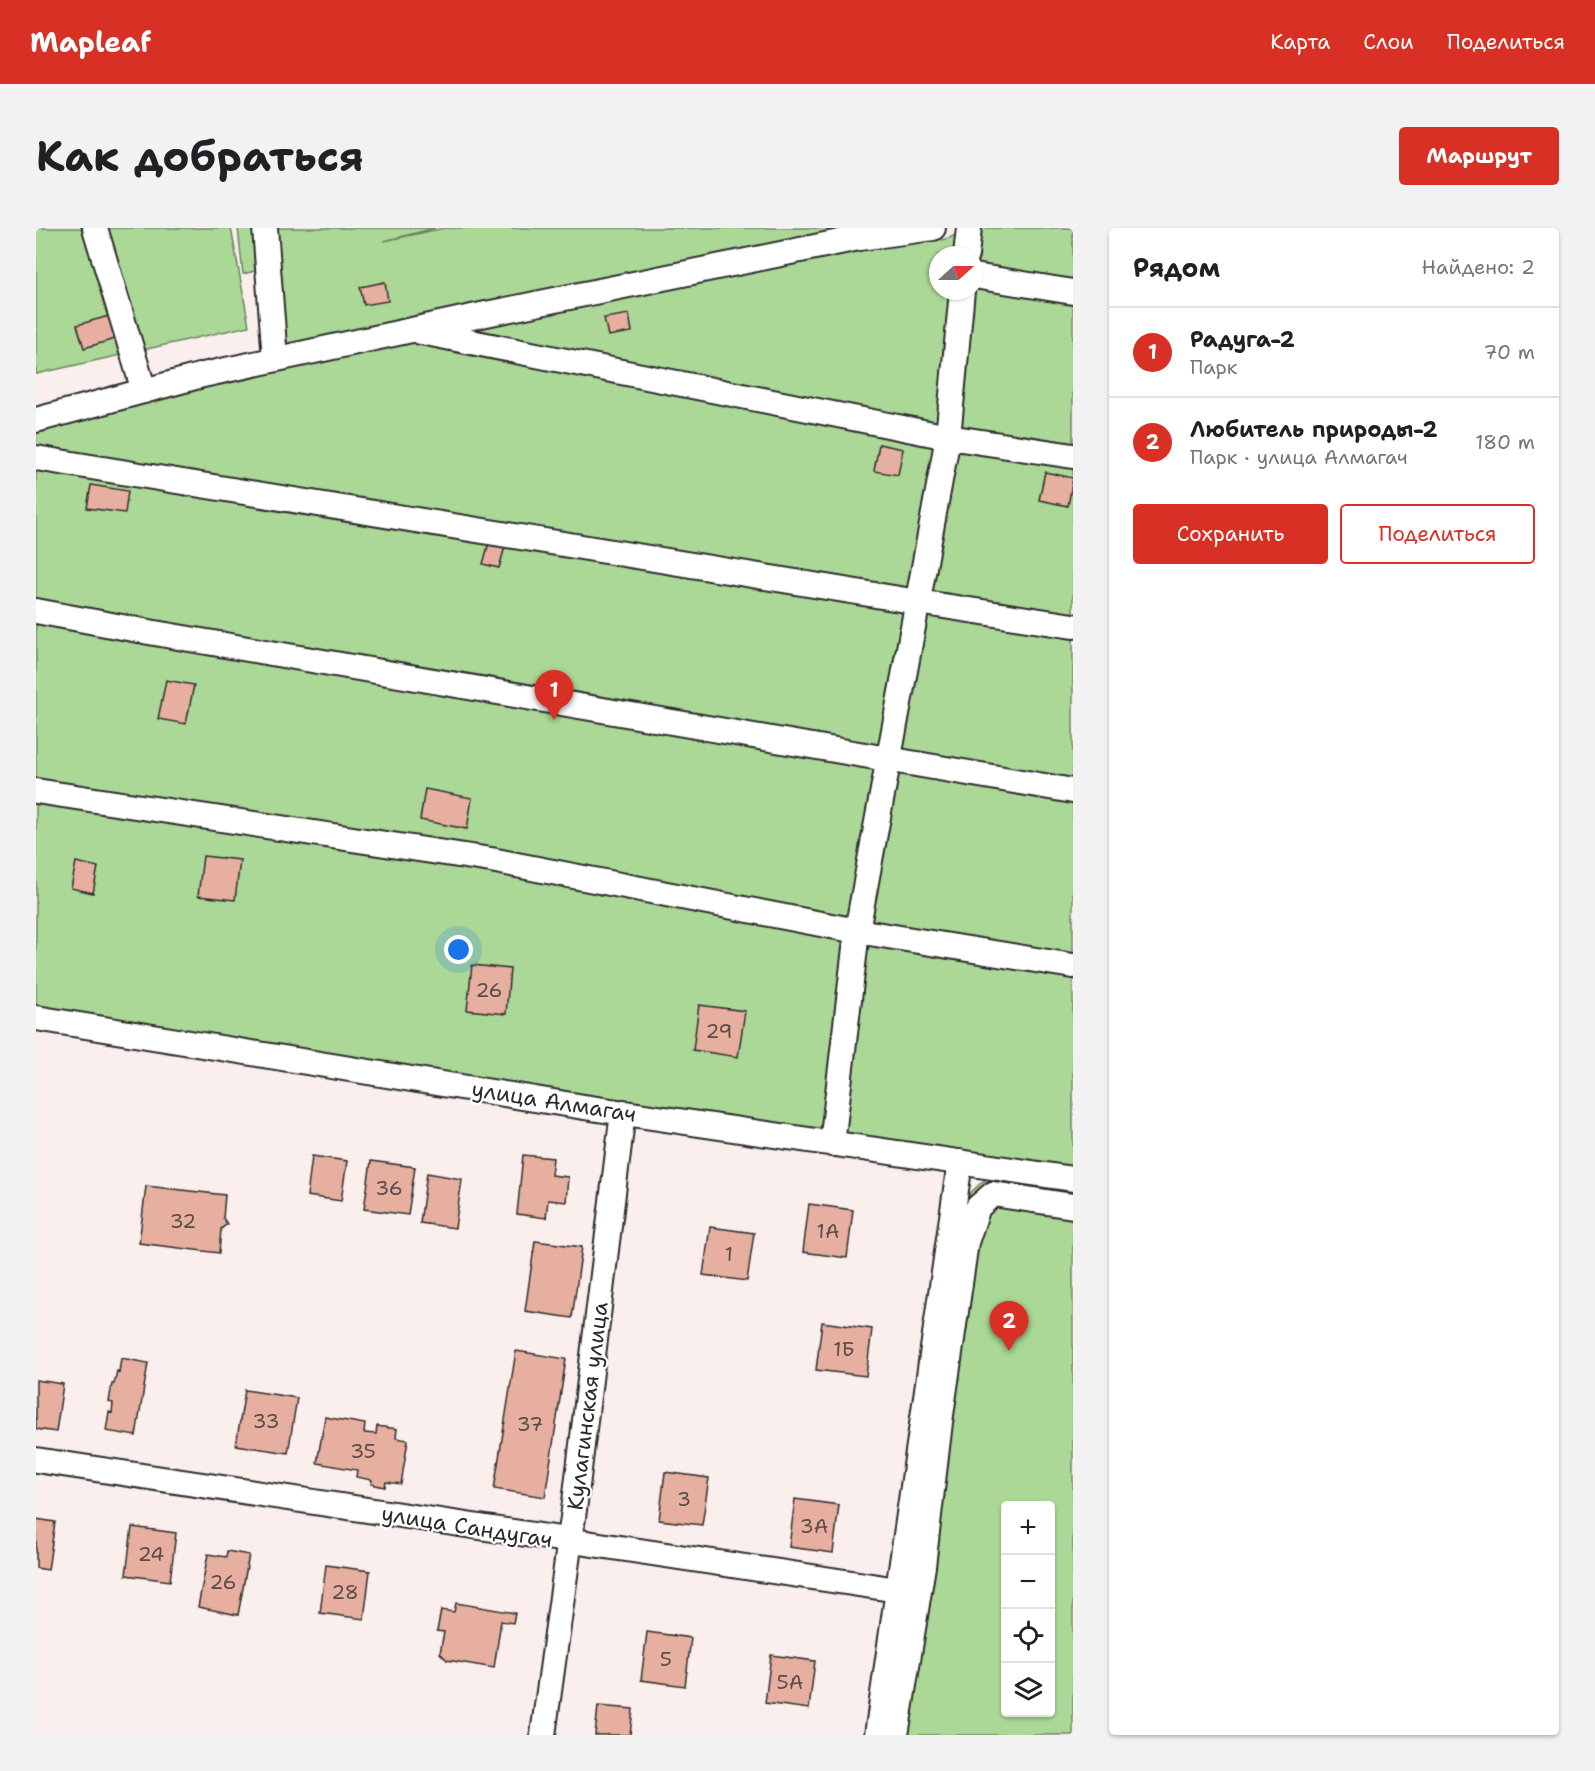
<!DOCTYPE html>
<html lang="ru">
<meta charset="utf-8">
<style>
body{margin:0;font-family:"Shantell Sans",sans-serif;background:#f2f2f2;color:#202124}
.controls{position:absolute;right:18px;bottom:18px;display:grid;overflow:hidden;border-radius:6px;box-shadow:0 2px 4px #0004}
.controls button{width:54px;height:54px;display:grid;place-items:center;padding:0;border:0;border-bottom:2px solid #e0e0e0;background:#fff;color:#202124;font:30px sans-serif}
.compass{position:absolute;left:893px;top:18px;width:54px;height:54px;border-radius:50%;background:#fff;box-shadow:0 2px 4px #0004;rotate:69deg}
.you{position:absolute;left:423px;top:722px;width:21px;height:21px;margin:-15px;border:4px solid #fff;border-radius:50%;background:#1a73e8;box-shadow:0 0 0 9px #1a73e833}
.badge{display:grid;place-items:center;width:39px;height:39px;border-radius:50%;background:#d93025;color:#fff;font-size:20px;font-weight:700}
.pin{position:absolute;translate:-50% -50px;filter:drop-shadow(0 2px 3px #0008)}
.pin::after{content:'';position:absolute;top:32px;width:21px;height:18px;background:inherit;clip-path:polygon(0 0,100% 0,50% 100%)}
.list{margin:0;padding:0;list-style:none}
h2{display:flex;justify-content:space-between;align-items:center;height:78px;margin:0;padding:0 24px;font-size:26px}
h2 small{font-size:20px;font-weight:400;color:#757577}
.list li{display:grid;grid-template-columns:39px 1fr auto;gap:18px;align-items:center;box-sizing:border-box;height:90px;padding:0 24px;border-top:2px solid #e0e0e0}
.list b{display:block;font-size:22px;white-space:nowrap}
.list p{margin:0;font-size:20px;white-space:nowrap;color:#757577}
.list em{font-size:20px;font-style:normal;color:#757577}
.actions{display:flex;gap:12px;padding:18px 24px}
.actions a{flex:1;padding:14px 0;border:2px solid #d93025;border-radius:6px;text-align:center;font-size:21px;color:#d93025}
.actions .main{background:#d93025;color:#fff}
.icon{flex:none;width:33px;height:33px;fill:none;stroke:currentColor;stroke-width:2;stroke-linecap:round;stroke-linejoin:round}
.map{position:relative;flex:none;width:1037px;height:1507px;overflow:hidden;border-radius:6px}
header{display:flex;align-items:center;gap:36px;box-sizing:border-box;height:84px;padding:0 30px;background:#d93025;color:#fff}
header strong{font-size:28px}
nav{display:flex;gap:33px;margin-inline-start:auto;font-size:21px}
.intro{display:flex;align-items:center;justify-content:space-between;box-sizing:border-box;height:144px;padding:0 36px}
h1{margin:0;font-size:42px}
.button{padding:15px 27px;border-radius:6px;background:#d93025;color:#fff;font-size:21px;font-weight:700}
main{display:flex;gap:36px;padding:0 36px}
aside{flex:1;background:#fff;border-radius:6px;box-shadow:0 2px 4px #0004}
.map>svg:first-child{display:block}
.green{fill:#abd897;stroke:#6b8261;stroke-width:1.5;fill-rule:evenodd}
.building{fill:#e7af9f;stroke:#2b2b2b;stroke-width:1.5}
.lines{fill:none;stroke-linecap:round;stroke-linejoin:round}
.minor-casing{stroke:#2b2b2b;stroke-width:28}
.minor{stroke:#fff;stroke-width:24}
.labels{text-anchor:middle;stroke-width:4.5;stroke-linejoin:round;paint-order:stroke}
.number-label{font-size:20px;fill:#5a4c48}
.street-label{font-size:22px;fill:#2b2b2b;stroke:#fff}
</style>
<header>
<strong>Mapleaf</strong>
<nav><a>Карта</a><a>Слои</a><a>Поделиться</a></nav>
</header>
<div class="intro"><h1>Как добраться</h1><a class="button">Маршрут</a></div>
<main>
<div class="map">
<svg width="1037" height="1507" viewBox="0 0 1037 1507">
<rect width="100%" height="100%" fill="#faefec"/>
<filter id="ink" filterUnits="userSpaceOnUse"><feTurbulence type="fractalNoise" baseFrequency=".0167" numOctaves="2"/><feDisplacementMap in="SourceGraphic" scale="12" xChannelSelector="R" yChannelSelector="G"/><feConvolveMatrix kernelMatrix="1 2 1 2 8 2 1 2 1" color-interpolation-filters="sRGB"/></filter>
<g filter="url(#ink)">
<path class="green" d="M0,0H195L213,98L0,146Z
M202,0H399L348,13L408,0H882L907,12L939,0H1037V944L0,786V198L244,136L243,37L207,46ZM902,27H938V63H902Z
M947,953L1037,966V1507H853L931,968ZM969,1278H1014V1484H969Z"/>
<path class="building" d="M349,54L352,73L328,77L324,59Z
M593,86L596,104L572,108L568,90Z
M73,88L79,111L48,120L41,97Z
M843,216L867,221L862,247L838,243Z
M1009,244L1037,250L1032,278L1003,272Z
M55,257L92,263L89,285L51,280Z
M454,311L470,315L463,340L447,336Z
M130,452L158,457L150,496L122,491Z
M389,561L436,570L431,601L384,592Z
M167,628L204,632L199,672L162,668Z
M40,634L62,639L57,665L35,660Z
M436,737L474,741L470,786L431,782Z
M663,777L709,783L702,829L657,822Z
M487,927L517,930L515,947L532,949L530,974L512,972L510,990L481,986Z
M276,928L311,933L305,973L271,968Z
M335,933L379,939L372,987L328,981Z
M391,945L426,951L419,1000L384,995Z
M110,958L189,967L187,990L191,996L185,1001L183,1025L103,1015Z
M773,976L817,982L811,1030L767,1024Z
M674,999L718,1005L711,1053L667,1047Z
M499,1013L546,1019L536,1090L489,1083Z
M786,1094L836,1101L830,1148L780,1142Z
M480,1123L530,1131L509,1269L458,1261Z
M85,1130L112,1135L100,1208L70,1203L73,1184L76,1185L77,1175L73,1174L76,1156H78L81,1143L83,1144Z
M0,1152L27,1156L20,1204L0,1201Z
M209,1162L261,1170L252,1225L200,1217Z
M289,1189L329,1196L328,1205L340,1206L341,1198L361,1201L360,1210L372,1212L365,1256L350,1254L349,1259L335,1256L336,1252L320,1249L321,1242L281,1235Z
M629,1244L673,1250L666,1297L623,1292Z
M759,1271L803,1277L797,1325L753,1319Z
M0,1291L19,1294L12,1342L0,1340Z
M96,1299L140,1305L134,1353L90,1347Z
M191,1323L213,1327L202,1387L162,1379L172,1326L190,1329Z
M290,1337L334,1343L328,1391L284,1385Z
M420,1375L479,1385L477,1395L465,1393L458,1440L411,1432L404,1425L408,1404L401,1403L405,1382L418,1384Z
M611,1404L655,1410L649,1458L605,1452Z
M735,1427L779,1433L773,1481L729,1475Z
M562,1478L597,1481L594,1507H559Z"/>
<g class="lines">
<defs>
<path id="minor" d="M59,0L108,163
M229,0L239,131
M930,27L933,0
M938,48L1037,64
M385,104L912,209L1037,228
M0,192L167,147L450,86L823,10L897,0
M0,230L882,374L1037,398
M0,383L113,404L1037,563
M0,563L455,632L821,703L1037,738
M0,790L548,879L1037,951
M796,916L821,703L912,209L926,63
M0,1232L862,1362
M507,1507L538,1282L587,884
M841,1507L924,934
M860,1507L887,1338L904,1194L930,1014L942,979L957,966L1037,978"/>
</defs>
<use href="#minor" class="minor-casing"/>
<use href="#minor" class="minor"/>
</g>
</g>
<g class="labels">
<g class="number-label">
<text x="453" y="769">26</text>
<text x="683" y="810">29</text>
<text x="353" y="967">36</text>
<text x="147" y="1000">32</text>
<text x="792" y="1010">1А</text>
<text x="693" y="1033">1</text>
<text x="808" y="1128">1Б</text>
<text x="230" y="1200">33</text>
<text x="494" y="1203">37</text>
<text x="327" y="1230">35</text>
<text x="648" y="1278">3</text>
<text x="778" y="1305">3А</text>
<text x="115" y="1333">24</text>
<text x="187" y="1361">26</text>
<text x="309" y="1371">28</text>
<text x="630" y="1438">5</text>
<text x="754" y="1461">5А</text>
</g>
<g class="street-label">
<text transform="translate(518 873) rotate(9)" y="8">улица Алмагач</text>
<text transform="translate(551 1178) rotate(-83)" y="8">Кулагинская улица</text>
<text transform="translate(431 1298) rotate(9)" y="8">улица Сандугач</text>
</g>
</g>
</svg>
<div class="controls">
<button>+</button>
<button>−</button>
<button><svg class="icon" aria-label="locate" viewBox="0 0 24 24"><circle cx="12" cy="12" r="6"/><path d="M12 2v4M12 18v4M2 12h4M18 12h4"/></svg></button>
<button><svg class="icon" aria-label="layers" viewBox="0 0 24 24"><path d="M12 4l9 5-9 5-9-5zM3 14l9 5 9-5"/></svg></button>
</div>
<svg class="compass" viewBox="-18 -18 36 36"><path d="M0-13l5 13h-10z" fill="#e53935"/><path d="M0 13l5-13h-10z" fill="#757577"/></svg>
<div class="you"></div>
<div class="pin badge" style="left:518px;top:492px">1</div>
<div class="pin badge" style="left:973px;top:1123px">2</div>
</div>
<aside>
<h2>Рядом<small>Найдено: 2</small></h2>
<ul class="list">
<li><span class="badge">1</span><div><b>Радуга-2</b><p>Парк</p></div><em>70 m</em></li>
<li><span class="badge">2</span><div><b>Любитель природы-2</b><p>Парк · улица Алмагач</p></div><em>180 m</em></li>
</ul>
<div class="actions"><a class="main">Сохранить</a><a>Поделиться</a></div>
</aside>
</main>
